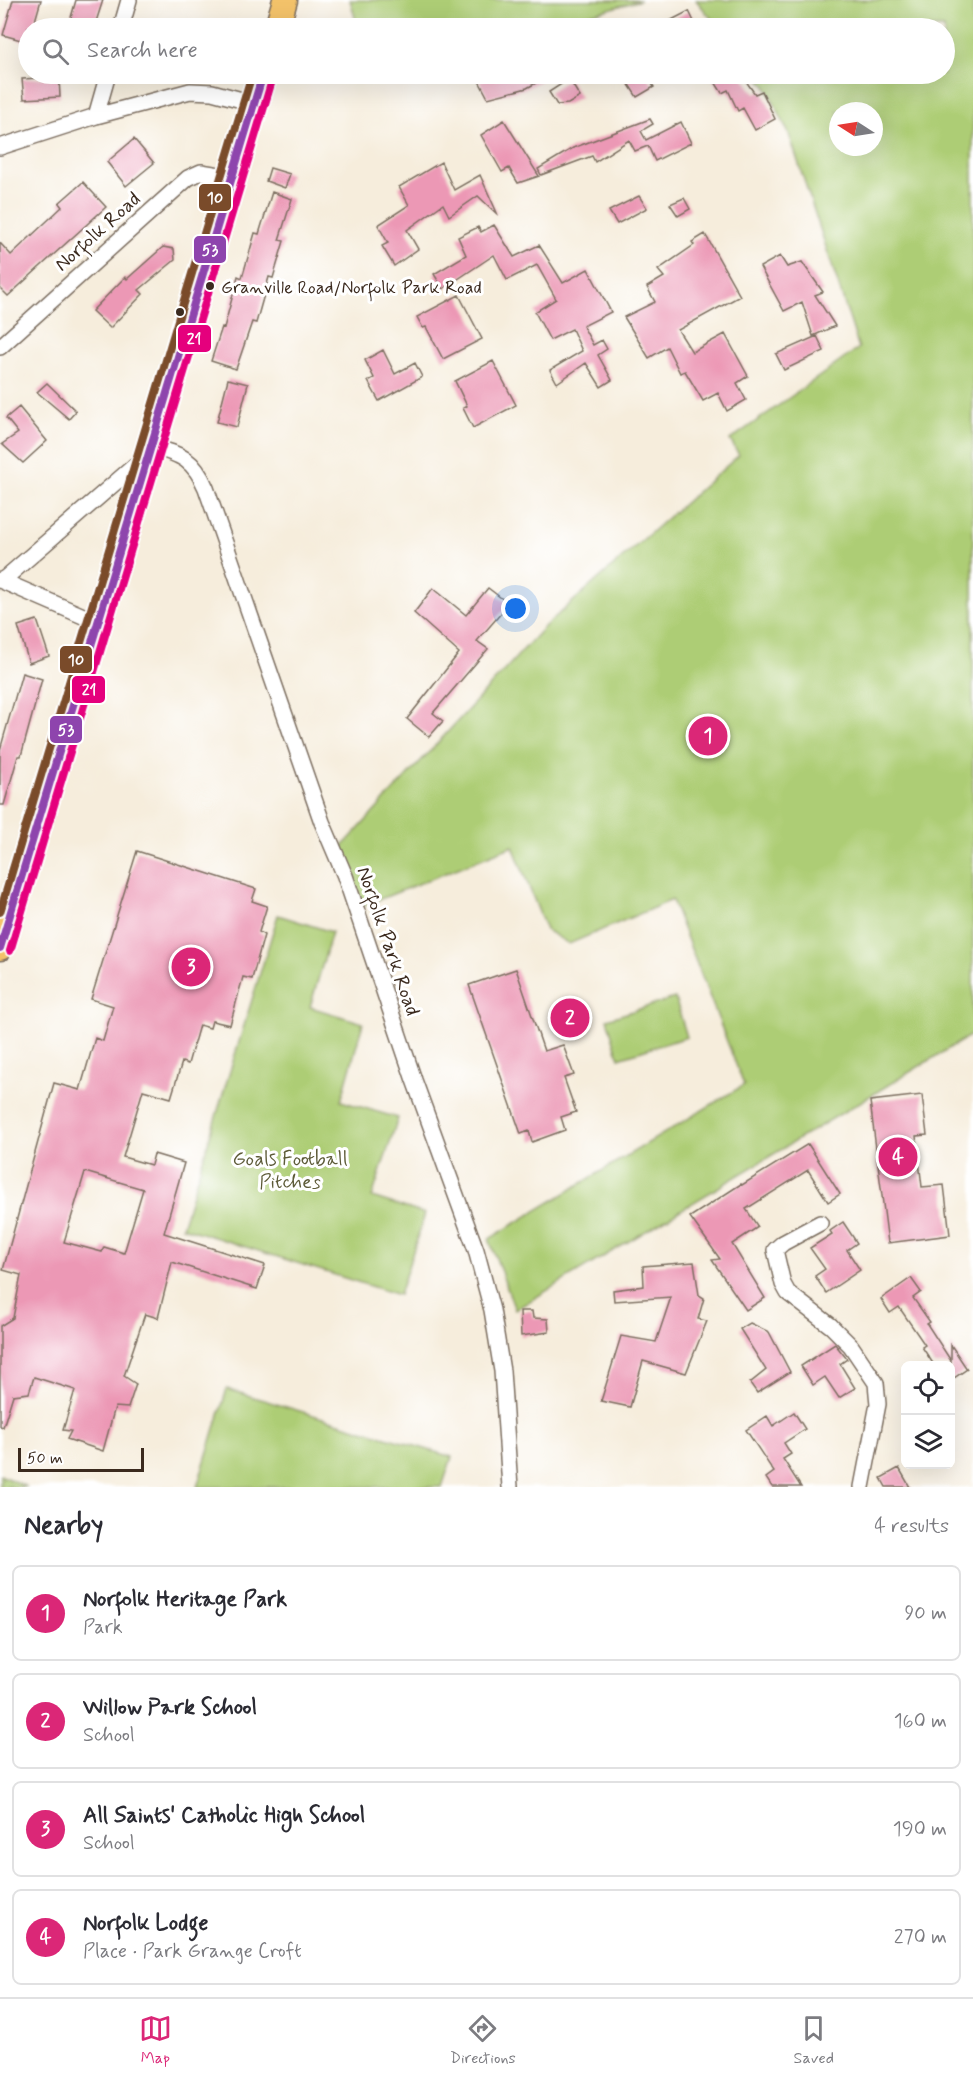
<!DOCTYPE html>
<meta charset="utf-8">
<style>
body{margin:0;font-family:Mynerve,sans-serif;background:#f2f2f3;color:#2b2b33}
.controls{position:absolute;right:18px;bottom:18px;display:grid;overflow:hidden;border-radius:9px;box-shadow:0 6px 24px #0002}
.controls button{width:54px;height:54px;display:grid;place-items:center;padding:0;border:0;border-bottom:2px solid #e1e1e2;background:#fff;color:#2b2b33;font:30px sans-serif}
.compass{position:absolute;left:829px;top:102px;width:54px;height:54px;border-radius:50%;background:#fff;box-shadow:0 6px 24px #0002;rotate:282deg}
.scale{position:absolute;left:18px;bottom:15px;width:126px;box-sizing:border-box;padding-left:6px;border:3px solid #3b2a1e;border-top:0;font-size:16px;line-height:21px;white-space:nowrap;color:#3b2a1e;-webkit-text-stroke:4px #fff;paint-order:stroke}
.you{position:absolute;left:516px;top:609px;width:21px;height:21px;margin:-15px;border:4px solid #fff;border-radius:50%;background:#1a73e8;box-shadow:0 0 0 9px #1a73e833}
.badge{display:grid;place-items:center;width:39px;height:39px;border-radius:50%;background:#db2777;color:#fff;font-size:20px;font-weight:700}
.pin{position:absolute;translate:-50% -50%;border:3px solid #fff;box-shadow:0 2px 6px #0006}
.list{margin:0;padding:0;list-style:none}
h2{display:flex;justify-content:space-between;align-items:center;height:78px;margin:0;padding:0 24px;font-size:26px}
h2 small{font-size:20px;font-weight:400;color:#7c7c81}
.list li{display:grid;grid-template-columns:39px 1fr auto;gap:18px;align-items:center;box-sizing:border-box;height:96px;margin:0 12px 12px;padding:0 12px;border:2px solid #e1e1e2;border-radius:9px}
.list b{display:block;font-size:22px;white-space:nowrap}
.list p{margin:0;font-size:20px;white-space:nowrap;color:#7c7c81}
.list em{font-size:20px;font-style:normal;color:#7c7c81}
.icon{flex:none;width:33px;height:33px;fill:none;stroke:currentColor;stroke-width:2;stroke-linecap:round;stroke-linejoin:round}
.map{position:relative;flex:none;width:973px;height:1487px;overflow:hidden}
.search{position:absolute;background:#fff;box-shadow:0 6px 24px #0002;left:18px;right:18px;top:18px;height:66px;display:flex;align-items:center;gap:15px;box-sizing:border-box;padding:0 21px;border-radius:33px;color:#7c7c81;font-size:22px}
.sheet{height:510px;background:#fff}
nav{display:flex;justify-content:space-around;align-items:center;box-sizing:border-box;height:84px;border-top:2px solid #e1e1e2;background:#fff;font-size:16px;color:#7c7c81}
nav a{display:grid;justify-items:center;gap:3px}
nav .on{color:#db2777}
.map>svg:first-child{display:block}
.grass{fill:url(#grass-dots);stroke:#747c49;stroke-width:1.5}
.park{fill:#adcd74;stroke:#747c49;stroke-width:1.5;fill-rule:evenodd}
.building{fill:#ec98b5;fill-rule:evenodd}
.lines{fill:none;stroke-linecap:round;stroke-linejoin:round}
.minor-casing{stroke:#7c6e60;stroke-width:18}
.primary-casing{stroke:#7c6e60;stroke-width:27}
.minor{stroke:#fff;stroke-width:15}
.primary{stroke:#f3c26a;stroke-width:24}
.bus-1-casing{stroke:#fff;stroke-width:12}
.bus-2-casing{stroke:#fff;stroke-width:12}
.bus-3-casing{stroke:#fff;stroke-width:12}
.bus-1{stroke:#8e44ad;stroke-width:8}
.bus-2{stroke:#e5007d;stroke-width:8}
.bus-3{stroke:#7a4b2a;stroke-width:8}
.bus-dot{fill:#3b2a1e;stroke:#fff;stroke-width:2}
.labels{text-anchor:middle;stroke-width:6;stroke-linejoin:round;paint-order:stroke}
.bus-label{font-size:18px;fill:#3b2a1e;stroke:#fff;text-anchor:start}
.street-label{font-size:20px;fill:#3b2a1e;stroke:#fff}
.park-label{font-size:20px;fill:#5d5b38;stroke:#fff}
.line-badge{stroke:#fff;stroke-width:2}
.badge-label{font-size:16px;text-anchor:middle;font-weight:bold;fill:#fff}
</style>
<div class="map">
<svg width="973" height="1487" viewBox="0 0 973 1487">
<defs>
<pattern id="grass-dots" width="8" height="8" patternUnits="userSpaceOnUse" patternTransform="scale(1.5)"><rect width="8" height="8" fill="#adcd74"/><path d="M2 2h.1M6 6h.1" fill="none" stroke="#96b064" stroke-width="1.8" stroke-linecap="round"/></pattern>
</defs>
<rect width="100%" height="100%" fill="#fff"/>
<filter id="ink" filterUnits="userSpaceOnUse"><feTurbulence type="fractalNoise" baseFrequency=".0167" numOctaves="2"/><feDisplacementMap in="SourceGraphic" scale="12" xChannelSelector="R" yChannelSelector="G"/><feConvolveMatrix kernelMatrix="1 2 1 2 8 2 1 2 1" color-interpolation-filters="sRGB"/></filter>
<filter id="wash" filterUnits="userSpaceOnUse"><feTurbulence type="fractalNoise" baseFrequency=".008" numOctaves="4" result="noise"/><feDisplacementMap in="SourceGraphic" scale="24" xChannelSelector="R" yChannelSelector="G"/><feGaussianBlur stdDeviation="1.35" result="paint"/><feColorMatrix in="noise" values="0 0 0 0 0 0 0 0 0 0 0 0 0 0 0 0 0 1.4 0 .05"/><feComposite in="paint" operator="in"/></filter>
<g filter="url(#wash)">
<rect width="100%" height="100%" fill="#f6eddc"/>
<path class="grass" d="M0,1475L27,1487H0Z"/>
<path class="park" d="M350,0H641L542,28H358Z
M696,0H973V1034L515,1310L489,1239L744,1085L672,900L569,944L546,930L513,846L363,906L340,849L545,626L739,455L730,440L859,348L789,134L766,86L756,74H944V28H719ZM838,111H874V147H838Z
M278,915L332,932L310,1007L363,1023L341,1101L398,1118L372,1197L425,1214L399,1295L182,1227Z
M675,998L687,1037L619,1058L607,1019Z
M227,1389L452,1457L442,1487H197Z"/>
<g id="blocks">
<path class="building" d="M13,0H41L33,28H28V42L3,35Z
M76,0H103L94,28H68Z
M689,11L697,28H656Z
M496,74H552L527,88L488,98L479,81Z
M622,74H646L654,87L637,97Z
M710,74H741L755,94L762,91L775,119L755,130L743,108L738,111L728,90L722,93Z
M59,77L60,97L24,99L22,79Z
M569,79L580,97L568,104L557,105L549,92Z
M650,119L653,124L641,131L646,140L681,122L691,143L655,161L648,146L635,151L629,140L595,162L592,156L541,175L538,169L573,148Z
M504,120L539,176L518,183L509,168L502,172L481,135Z
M134,139L154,163L126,186L107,162Z
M441,162L454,190L480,175L498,215L478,196L449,216L443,204L407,230L418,249L394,266L382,246L388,243L378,225L409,205L399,187Z
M270,168L290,174L285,188L266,181Z
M83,182L106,207L8,296L0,288V243L11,255L62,207L59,203Z
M272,192L292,199L279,240L284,241L273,278L269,277L256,323L252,322L236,369L211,361L222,327L224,328L238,276L242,278L255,233L259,234Z
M639,196L647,208L617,224L609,211Z
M684,198L690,209L678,216L670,204Z
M494,225L514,257L539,245L563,283L588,269L611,312L583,326L593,345L602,340L607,349L598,355L612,380L601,387L586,363L557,383L550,370L582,351L572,329L550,340L535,312L556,299L537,265L507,280L494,255L443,289L434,274L466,255L458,237L478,227L481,232Z
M705,234L740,296L678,330L692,352L725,334L748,376L737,383L746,400L727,411L718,393L703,401L685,371L680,373L667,347L649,358L624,317L655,302L647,287L664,277L658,270L694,245L692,242Z
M163,247L174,249L175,260L139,290L143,294L110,328L92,311L125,277L127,279Z
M780,256L787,267L802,262L823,292L815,295L835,326L813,336L802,302L784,311L760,267Z
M459,295L482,339L443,359L426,327L423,328L417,317Z
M817,336L824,351L784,370L776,354Z
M383,350L395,374L415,363L422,377L379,401L368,381L374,378L365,360Z
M493,361L516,405L473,428L463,408L467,406L455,381Z
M228,379L248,384L237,427L217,422Z
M47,383L76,411L69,419L37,392Z
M19,407L47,441L23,463L2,444L18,433L6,418Z
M433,588L466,615L488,588L509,604L477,641L488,649L433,713L443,721L429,737L407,719L459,653L414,613Z
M37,620L49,656L29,663L18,626Z
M22,673L42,679L21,756H18L4,805H0V750Z
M137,851L256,889L252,901L267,906L259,932L264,935L252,979L243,977L230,1025L212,1021L210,1028L199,1025L188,1064L182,1062L171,1098L143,1090L123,1157L151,1165L154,1154L184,1163L164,1233L265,1265L257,1289L172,1262L158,1318L145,1314L124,1376L136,1384L128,1408L115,1407L103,1451L67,1439L71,1431L63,1430L75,1390L34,1377L29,1393L13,1395L3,1427L0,1426V1326L13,1318L21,1275L3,1270L54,1083L80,1090L95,1038L103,1041L113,1006L91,999ZM85,1172L143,1189L124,1253L104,1247L102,1252L64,1242Z
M516,969L544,1051L563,1045L574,1075L564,1078L576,1112L561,1117L565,1130L532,1142L529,1131L521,1134L469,985Z
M922,1095L927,1135L916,1136L922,1187L944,1185L950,1235L888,1243L870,1101Z
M808,1144L840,1194L828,1202L808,1170L746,1209L758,1227L732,1244L765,1298L746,1310L712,1260L720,1259L690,1217L741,1184L742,1185Z
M843,1222L857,1243L847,1250L860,1270L826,1293L815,1276L825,1269L810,1248L832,1234L830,1231Z
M694,1262L699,1295L704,1298L698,1319L707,1321L686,1373L643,1361L630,1407L601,1401L621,1336L656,1342L671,1297L614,1301L613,1290L644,1286L643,1266Z
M911,1278L921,1292L913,1298L930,1322L927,1324L951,1361V1345L967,1369L951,1380V1365H934L922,1347L925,1345L899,1307L890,1313L881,1299Z
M520,1311H532L533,1318L548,1319L549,1332L521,1336Z
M750,1323L769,1332L790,1372L757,1393L750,1383L766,1370L740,1329Z
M835,1344L847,1359L840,1364L855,1388L839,1398L825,1377L813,1385L801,1366Z
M794,1412L805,1429L784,1443L791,1454L783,1459L801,1487H772L766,1478L774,1472L746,1430L767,1416L773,1426Z
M899,1468L910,1487H886L881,1478Z"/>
</g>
</g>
<g filter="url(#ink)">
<use href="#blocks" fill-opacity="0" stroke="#7c6e60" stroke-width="1.5"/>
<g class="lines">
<defs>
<path id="minor" d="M121,28L129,0
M96,116L108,74
M0,147L96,116L190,91L212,92L253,103
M0,347L188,178L201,172L232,177
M151,446C181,455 193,458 206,488L322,822L345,876L414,1080L476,1250L492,1310L502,1371L510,1487
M0,580L97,622
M2,581L147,455
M820,1223L783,1243L775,1250L783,1284L788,1293L831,1326L851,1346L876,1383L878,1404L862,1487"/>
<path id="primary" d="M277,28L285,0
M0,948L263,74"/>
</defs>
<use href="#minor" class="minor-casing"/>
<use href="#primary" class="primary-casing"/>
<use href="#minor" class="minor"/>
<use href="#primary" class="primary"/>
<defs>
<path id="bus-1" d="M0,948L263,74"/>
<path id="bus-2" d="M10,951L273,77"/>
<path id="bus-3" d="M0,912L252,74"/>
</defs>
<use href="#bus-1" class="bus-1-casing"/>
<use href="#bus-2" class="bus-2-casing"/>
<use href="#bus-3" class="bus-3-casing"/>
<use href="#bus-1" class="bus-1"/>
<use href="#bus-2" class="bus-2"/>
<use href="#bus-3" class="bus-3"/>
</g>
</g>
<g class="bus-dot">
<circle cx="210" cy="286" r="5"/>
<circle cx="180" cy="312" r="5"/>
</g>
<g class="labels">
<g class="bus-label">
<text x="221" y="293">Granville Road/Norfolk Park Road</text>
</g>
<g class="street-label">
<text transform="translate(97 231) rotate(-42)" y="7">Norfolk Road</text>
<text transform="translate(389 941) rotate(71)" y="7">Norfolk Park Road</text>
</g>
<g class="park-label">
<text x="290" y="1165">Goals Football<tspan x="290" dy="23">Pitches</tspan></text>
</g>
</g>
<g class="line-badge">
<rect x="198" y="183" width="34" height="29" rx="6" fill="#7a4b2a"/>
<rect x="193" y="235" width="34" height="29" rx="6" fill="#8e44ad"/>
<rect x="177" y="324" width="35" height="29" rx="6" fill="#e5007d"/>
<rect x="59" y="645" width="34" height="29" rx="6" fill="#7a4b2a"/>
<rect x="71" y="675" width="35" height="29" rx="6" fill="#e5007d"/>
<rect x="49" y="715" width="34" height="29" rx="6" fill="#8e44ad"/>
</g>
<g class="badge-label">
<text x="215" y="203">10</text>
<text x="210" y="255">53</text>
<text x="194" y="344">21</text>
<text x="76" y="665">10</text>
<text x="89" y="695">21</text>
<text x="66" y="735">53</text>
</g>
</svg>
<div class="controls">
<button><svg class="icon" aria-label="locate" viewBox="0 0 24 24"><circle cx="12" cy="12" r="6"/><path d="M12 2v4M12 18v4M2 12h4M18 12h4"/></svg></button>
<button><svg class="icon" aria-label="layers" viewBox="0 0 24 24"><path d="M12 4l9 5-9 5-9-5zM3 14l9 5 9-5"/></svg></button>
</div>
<svg class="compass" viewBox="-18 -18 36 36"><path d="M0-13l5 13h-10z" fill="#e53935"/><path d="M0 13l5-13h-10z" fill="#7c7c81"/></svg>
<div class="scale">50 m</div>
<div class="you"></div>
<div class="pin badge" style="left:708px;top:736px">1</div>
<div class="pin badge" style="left:570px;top:1018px">2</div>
<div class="pin badge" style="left:191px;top:967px">3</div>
<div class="pin badge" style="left:898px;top:1157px">4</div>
<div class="search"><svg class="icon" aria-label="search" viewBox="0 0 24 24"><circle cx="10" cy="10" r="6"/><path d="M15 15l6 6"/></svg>Search here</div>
</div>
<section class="sheet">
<h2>Nearby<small>4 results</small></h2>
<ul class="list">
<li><span class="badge">1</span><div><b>Norfolk Heritage Park</b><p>Park</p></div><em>90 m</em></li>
<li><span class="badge">2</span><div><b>Willow Park School</b><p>School</p></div><em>160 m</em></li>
<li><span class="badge">3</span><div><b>All Saints' Catholic High School</b><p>School</p></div><em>190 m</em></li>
<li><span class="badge">4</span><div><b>Norfolk Lodge</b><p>Place · Park Grange Croft</p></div><em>270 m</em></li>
</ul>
</section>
<nav>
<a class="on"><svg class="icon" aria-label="map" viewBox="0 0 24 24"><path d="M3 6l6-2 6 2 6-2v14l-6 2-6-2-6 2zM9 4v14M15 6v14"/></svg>Map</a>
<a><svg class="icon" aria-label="directions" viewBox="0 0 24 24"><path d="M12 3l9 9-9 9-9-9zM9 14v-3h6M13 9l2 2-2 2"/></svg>Directions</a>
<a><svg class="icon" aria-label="saved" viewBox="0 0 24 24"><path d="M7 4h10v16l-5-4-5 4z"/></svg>Saved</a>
</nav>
